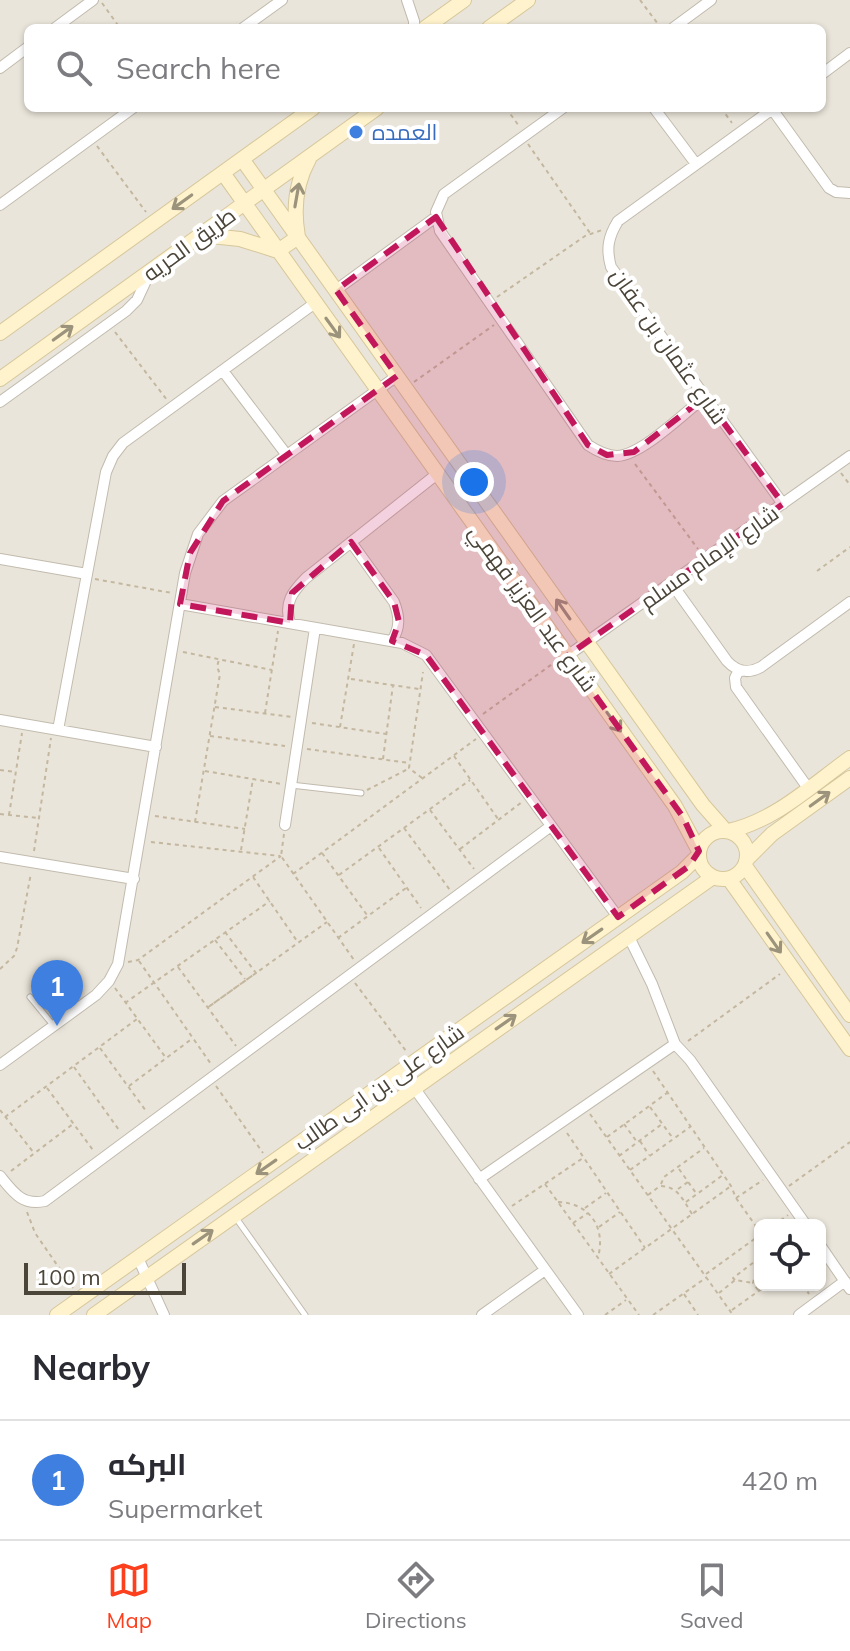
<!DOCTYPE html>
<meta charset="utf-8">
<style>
body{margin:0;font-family:Mulish,Cairo,sans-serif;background:#f7f7f7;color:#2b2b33}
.controls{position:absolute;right:24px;bottom:24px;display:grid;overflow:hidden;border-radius:12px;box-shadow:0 2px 6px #0004}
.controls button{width:72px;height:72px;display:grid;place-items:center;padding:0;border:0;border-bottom:2px solid #e1e1e2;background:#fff;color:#2b2b33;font:40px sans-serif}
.scale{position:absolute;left:24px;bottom:20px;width:162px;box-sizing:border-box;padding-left:8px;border:4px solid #4b4439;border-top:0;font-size:22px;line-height:28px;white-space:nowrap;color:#4b4439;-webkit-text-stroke:6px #fff;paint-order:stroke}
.you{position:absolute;left:474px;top:482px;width:28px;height:28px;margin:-20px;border:6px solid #fff;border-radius:50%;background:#1a73e8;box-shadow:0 0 0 12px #1a73e833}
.badge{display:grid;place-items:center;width:52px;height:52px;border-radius:50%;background:#fc3f1d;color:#fff;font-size:26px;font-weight:700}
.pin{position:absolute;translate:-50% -66px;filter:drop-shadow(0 2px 4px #0008)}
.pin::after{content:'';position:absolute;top:42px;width:28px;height:24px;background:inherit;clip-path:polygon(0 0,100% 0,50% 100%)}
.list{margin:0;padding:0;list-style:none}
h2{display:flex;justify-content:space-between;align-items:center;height:104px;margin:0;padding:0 32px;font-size:34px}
h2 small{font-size:26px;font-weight:400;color:#7c7c81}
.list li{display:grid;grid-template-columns:52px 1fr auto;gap:24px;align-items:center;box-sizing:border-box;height:120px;padding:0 32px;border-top:2px solid #e1e1e2}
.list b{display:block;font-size:30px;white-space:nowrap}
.list p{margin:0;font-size:26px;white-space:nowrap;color:#7c7c81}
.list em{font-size:26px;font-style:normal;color:#7c7c81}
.icon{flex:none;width:44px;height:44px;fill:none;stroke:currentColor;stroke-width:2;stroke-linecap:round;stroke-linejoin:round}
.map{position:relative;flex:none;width:850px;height:1315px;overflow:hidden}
.search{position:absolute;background:#fff;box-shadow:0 2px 6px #0004;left:24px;right:24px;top:24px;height:88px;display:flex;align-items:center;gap:20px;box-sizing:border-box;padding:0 28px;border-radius:12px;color:#7c7c81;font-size:30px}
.sheet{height:224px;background:#fff}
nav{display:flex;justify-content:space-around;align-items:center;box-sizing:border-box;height:112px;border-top:2px solid #e1e1e2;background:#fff;font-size:22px;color:#7c7c81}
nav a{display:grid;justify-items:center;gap:4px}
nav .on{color:#fc3f1d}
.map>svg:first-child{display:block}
.residential{fill:#eae5da;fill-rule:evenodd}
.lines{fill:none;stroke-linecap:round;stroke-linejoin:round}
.lane-casing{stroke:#c2bbae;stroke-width:7}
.street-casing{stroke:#c2bbae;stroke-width:12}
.secondary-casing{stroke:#d6c79b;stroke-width:16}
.path{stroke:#c4b79f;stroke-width:2;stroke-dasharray:4 4;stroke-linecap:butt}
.lane{stroke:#fff;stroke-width:5}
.street{stroke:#fff;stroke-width:10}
.secondary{stroke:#fff3cd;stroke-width:14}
.oneway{stroke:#9c937c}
.marked{fill:#c2185b;fill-opacity:0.2;stroke:#c2185b;stroke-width:6;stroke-dasharray:16 10;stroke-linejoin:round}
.shop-dot{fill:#3f7fe0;stroke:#fff;stroke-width:3}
.labels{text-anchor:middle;stroke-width:8;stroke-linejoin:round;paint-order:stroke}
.shop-label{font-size:22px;fill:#366cbe;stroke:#fff;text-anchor:start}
.street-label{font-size:22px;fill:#4b4439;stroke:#fff}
</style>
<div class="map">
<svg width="850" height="1315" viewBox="0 0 850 1315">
<rect width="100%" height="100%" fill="#f6f3ec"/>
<path class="residential" d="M0,0H850V1315H0ZM28,28H822V108H28ZM760,1225H820V1285H760Z"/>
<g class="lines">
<defs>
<path id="lane" d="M291,785L361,793
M30,997L53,1025
M236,1218L305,1315"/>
<path id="street" d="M407,0L414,21V28
M55,28L93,0
M243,28L282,0
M673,28L711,0
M0,68L28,47
M822,74L850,53
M563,108L444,194L436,212L440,231L588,445C597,451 606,456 617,456C642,455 684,413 705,397
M654,108L696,164
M774,108L618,221C608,237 606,249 611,267L783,504
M772,109L829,188L836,192L850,193
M0,205L133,108
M336,290L436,217
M223,371L286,454
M0,402L126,311L137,300L150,272
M351,542L394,602C400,617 400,628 392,641
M0,559L87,574
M672,584L727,661C737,672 748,674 761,667L850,602
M180,604L402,643L426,655L618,917
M290,623C284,603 292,592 306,578L437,474
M567,656L850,456
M739,670L735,678L736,687L808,788
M0,720L156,747
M58,730L106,472L113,456L123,443L315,303
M285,825L315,628
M0,857L134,879
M628,935L652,984L675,1044L690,1060L806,1225
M0,1065L96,995L109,981L118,964L185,573L198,534L223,501L397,376
M402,1071L578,1315
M0,1176C13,1192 22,1206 45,1201L551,826
M479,1179L675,1044
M820,1245L850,1289
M138,1258L164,1315
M482,1315L545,1270
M799,1315L845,1281"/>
<path id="secondary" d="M425,28L464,0
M489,28L528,0
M242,159L703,805L725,830
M223,173L675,806L699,851
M201,235L240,239L278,251L298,237C293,209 295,184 309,159
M0,333L313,108
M0,379L377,108
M699 855a24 24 0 1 1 48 0a24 24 0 1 1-48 0Z
M728,831C775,821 812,785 850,758
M748,858L772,834L850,778
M745,866L850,1015
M729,879L850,1049
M57,1315L682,872L699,855
M94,1315L713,877"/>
</defs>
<use href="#lane" class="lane-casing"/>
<use href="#street" class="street-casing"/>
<use href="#secondary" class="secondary-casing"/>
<path class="path" d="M640,0L661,28
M102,3L120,28
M506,108L519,126
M721,108L732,123
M528,144L590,233
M97,146L146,212
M497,297L585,236L602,230
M115,332L167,400
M414,382L494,325
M635,464L698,549
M841,473L850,485
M817,571L850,547
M95,579L172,593
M183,652L272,670
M351,679L419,689
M215,707L292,717
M265,713L278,631
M483,714L555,662
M312,723L386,734
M340,727L354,644
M210,736L285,746
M307,749L409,763
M454,756L498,819
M383,759L393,685
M0,770L15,772
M205,771L282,784
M422,778L409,768L423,672
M367,790L408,769
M430,810L474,869
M0,814L38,818
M9,815L22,733
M155,816L245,829
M195,822L220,674L217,667L219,659
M404,828L450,890
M284,834L281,856L354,960
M151,842L280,856
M379,848L421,908
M460,849L522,802
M241,850L253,779
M34,851L51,738
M322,853L367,915
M293,874L476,739
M339,875L470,780
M253,877L297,941
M225,932L256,973L207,1008L256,973L327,922
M338,938L406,888
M215,940L245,979
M139,961L211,1064
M128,962L138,960L281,856
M178,967L236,1046
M0,969L14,956L17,948L31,873
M355,983L406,1051
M115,988L166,1058
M125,1003L270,901
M688,1041L780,974
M100,1048L146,1111
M74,1067L119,1130
M653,1071L731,1186L736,1198L760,1232
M129,1086L193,1038
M216,1086L263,1153
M47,1088L93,1150
M650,1107L672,1137
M0,1110L34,1153
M590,1114L733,1315
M5,1117L137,1019
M624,1124L637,1142
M567,1133L645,1248
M607,1137L667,1093
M640,1141L649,1155
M619,1156L662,1124
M679,1169L696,1193
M630,1170L690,1127
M11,1171L73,1124
M545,1184L639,1315
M661,1184L664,1177L704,1148
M789,1186L850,1142
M678,1189L688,1182
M648,1195L660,1186C678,1186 683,1200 692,1214
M736,1198L763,1180
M558,1202C590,1203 606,1228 598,1257
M686,1202L723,1175
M512,1206L583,1158
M585,1208L606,1193
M27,1212L35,1233L73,1288
M573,1223L588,1213
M774,1225L788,1215
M599,1227L620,1212
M609,1274L731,1186
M706,1274L760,1235
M735,1280L733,1278L758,1259
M803,1285L809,1294
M758,1290L753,1283L760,1256
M719,1293L735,1280L753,1283
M684,1294L698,1315
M732,1310L767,1285
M605,1315L626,1300
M653,1315L707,1277"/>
<use href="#lane" class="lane"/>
<use href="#street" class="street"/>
<use href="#secondary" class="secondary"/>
</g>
<defs><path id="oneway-shaft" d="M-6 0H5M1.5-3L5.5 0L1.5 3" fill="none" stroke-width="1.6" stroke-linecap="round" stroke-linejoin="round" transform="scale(2)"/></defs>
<g class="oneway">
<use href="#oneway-shaft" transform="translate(297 195) rotate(-80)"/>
<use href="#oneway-shaft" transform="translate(182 202) rotate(144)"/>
<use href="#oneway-shaft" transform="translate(333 328) rotate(54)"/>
<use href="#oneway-shaft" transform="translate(63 333) rotate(-36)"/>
<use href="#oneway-shaft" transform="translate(563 609) rotate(-125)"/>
<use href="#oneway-shaft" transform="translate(614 722) rotate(54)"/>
<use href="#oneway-shaft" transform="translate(820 799) rotate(-36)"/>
<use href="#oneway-shaft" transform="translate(592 936) rotate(145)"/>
<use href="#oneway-shaft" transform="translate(774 943) rotate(55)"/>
<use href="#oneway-shaft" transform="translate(506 1022) rotate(-35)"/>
<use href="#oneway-shaft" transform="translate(266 1167) rotate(145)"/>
<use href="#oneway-shaft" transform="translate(203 1237) rotate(-35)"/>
</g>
<path class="marked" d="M436,217L588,445L607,455L634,452L705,397L783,504L567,656L683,817L699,851L689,866L618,917L426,655L392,641L399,622L394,602L351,542L292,593L290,623L180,604L190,553L223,501L397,376L336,290Z"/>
<circle class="shop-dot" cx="356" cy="132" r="8"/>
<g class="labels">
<g class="shop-label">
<text x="372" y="140">العمده</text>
</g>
<g class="street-label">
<text transform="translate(189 244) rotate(-36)" y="8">طريق الحريه</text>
<text transform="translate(669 346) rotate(55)" y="8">شارع عثمان بن عفان</text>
<text transform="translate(709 557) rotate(-35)" y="8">شارع الإمام مسلم</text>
<text transform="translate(533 608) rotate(54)" y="8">شارع عبد العزيز فهمي</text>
<text transform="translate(379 1087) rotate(-35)" y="8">شارع على بن ابى طالب</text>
</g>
</g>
</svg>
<div class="controls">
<button><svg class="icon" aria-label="locate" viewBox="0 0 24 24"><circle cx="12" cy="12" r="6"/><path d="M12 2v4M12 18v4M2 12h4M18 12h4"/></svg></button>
</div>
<div class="scale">100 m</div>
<div class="you"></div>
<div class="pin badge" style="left:57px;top:1026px;background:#3f7fe0">1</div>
<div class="search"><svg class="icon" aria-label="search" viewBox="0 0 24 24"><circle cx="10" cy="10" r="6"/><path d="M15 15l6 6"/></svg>Search here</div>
</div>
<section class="sheet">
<h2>Nearby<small></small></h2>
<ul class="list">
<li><span class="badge" style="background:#3f7fe0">1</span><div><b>البركه</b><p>Supermarket</p></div><em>420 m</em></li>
</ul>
</section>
<nav>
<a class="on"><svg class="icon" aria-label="map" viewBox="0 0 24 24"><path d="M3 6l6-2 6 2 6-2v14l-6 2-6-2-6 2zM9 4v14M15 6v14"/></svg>Map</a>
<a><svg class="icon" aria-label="directions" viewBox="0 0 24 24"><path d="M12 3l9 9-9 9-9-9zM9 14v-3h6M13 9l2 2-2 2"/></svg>Directions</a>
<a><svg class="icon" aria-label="saved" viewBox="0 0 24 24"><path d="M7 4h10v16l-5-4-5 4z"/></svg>Saved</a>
</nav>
